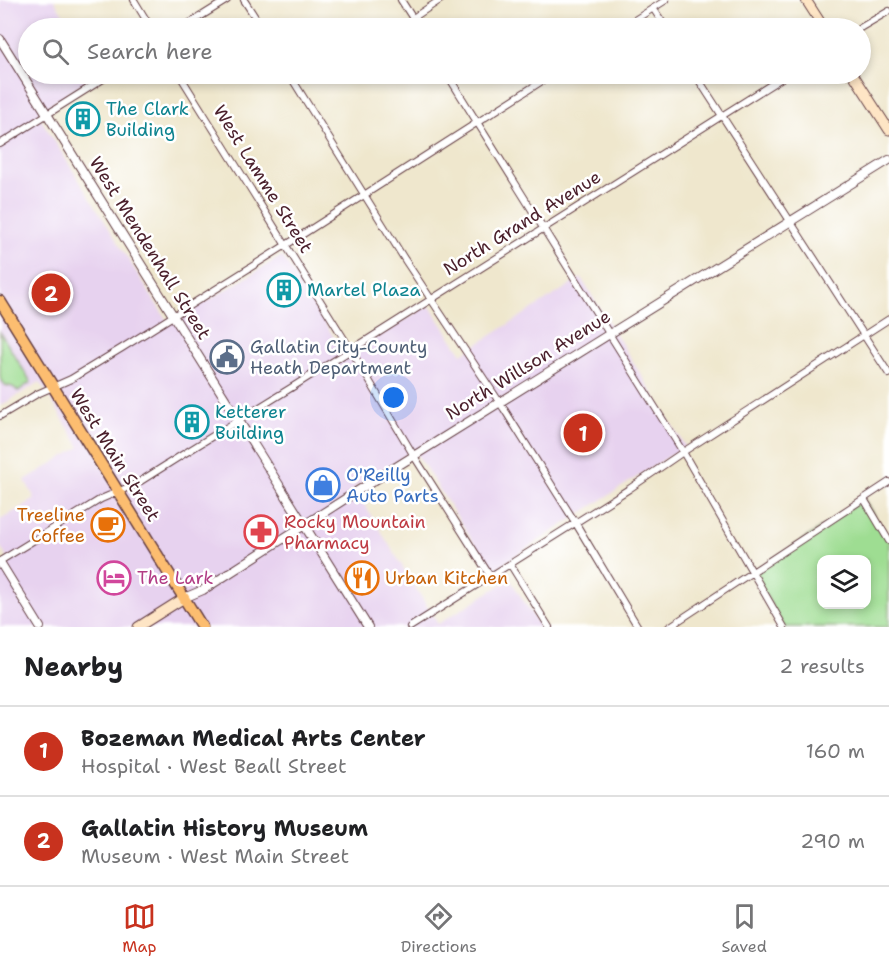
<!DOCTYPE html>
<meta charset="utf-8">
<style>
body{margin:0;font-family:"Shantell Sans",sans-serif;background:#f6f6f6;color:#202124}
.controls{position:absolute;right:18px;bottom:18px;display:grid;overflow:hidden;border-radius:12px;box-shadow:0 3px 9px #0003}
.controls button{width:54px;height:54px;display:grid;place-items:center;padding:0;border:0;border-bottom:2px solid #e0e0e0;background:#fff;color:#202124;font:30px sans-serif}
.you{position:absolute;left:394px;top:398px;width:21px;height:21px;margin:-15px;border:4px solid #fff;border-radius:50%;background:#1a73e8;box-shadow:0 0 0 9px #1a73e833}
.badge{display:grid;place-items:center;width:39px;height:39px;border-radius:50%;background:#c8321e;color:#fff;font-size:20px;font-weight:700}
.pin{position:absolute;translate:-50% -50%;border:3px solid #fff;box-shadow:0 2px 6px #0006}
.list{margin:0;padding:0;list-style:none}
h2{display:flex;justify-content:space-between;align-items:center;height:78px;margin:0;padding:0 24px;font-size:26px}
h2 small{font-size:20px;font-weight:400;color:#757577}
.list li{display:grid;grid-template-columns:39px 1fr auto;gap:18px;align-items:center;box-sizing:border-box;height:90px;padding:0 24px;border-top:2px solid #e0e0e0}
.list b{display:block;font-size:22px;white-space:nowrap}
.list p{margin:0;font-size:20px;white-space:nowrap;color:#757577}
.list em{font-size:20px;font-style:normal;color:#757577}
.icon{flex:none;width:33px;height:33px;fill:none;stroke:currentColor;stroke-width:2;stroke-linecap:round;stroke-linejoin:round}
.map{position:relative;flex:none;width:889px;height:627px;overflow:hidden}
.search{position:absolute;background:#fff;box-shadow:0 3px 9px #0003;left:18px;right:18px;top:18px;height:66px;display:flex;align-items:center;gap:15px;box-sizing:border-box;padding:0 21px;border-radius:33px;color:#757577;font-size:22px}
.sheet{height:258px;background:#fff}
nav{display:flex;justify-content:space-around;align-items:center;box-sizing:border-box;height:84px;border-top:2px solid #e0e0e0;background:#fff;font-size:16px;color:#757577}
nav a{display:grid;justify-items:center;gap:3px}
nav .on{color:#c8321e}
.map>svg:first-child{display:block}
.built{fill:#e7d2ef}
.green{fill:#9edd92;stroke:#747e5e;stroke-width:1.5;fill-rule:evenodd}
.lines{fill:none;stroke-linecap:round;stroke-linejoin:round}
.minor-casing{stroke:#633d43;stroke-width:8}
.tertiary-casing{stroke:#633d43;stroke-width:10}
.secondary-casing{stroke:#633d43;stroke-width:11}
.trunk-casing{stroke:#633d43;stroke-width:13}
.minor{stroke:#fff;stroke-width:6}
.tertiary{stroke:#fff;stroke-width:8}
.secondary{stroke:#fee5c5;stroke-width:9}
.trunk{stroke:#fcbd6f;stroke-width:10}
.labels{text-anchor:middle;stroke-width:5;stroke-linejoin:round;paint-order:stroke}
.culture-label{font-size:18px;fill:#0d838f;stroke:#fff;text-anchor:start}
.street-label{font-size:18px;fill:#4a1f2b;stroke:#fff}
.service-label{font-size:18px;fill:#4e5e75;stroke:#fff;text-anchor:start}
.shop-label{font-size:18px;fill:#366cbe;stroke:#fff;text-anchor:start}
.food-label{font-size:18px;fill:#c56008;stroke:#fff;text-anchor:end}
.health-label{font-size:18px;fill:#be3a42;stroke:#fff;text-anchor:start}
.hotel-label{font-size:18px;fill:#b23c85;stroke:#fff;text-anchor:start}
</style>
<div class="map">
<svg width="889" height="627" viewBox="0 0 889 627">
<rect width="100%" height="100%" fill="#fff"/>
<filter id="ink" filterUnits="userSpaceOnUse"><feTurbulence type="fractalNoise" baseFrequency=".0167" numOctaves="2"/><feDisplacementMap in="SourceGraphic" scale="12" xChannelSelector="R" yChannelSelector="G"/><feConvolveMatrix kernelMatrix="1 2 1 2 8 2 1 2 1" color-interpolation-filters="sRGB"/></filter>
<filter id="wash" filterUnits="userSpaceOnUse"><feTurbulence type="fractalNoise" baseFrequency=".008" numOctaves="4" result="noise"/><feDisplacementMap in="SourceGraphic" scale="24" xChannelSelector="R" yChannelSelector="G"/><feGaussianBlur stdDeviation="1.35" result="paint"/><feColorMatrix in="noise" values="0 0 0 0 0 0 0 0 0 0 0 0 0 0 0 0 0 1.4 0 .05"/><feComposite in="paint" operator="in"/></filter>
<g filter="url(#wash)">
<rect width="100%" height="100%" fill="#efe7cd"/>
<path class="built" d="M0,0H54L72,28H28V74H96L37,113L169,324L282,256L346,356L429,305L462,354L581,278L685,446L492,571L414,450L354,488L438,624L510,579L540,627H0V569L10,563L0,546V520L35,499L25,480L80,447L40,382L0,406Z"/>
<path class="green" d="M0,332L31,382L18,391L13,387L5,385L0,378Z
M864,499L889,540V627H784L753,573ZM822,560H866V604H822Z"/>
</g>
<g filter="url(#ink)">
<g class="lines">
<defs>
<path id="minor" d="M134,0L151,28
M244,0L262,28
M401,0L419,28
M653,8L666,28
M413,18L440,0
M182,28L227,0
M622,28L666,0
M860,28L889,11
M179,74L351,350L414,456L490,576
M289,74L405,260L504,409L575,522L638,627
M447,74L683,452L784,627
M695,74L889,374
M0,144L111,74
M0,416L37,394L71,379L122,348L286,245L553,74
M864,499L889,541
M0,561L101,499L136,484L182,455L294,386L788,74
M510,564L549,627
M410,627L629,489L683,452L889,319
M669,627L889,482"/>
<path id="tertiary" d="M0,39L368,627
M0,562L40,627
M184,598L203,590L359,490L889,160"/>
<path id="secondary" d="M806,0L824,28
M853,74L889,130
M138,627L184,598"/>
<path id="trunk" d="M0,301L202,627"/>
</defs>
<use href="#minor" class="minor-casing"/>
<use href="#tertiary" class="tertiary-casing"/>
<use href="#secondary" class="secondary-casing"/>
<use href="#trunk" class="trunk-casing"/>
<use href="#minor" class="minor"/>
<use href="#tertiary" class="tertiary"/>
<use href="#secondary" class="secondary"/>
<use href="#trunk" class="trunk"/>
</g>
</g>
<defs>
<symbol id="building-ring" viewBox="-11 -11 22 22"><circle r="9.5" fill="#fff" stroke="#0f9aa8" stroke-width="1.5"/><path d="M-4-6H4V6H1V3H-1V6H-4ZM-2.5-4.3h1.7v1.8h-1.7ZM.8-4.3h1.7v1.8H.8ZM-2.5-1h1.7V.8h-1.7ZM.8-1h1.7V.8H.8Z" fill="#0f9aa8"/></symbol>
<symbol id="civic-ring" viewBox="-11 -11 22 22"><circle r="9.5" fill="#fff" stroke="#5c6f8a" stroke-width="1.5"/><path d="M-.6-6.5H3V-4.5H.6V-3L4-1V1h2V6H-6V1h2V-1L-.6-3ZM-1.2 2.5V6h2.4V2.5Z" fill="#5c6f8a"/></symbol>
<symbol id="shop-ring" viewBox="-11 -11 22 22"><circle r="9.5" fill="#fff" stroke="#3f7fe0" stroke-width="1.5"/><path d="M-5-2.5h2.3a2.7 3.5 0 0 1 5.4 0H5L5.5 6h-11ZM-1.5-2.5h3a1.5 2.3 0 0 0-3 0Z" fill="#3f7fe0"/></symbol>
<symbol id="cafe-ring" viewBox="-11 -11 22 22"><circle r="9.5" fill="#fff" stroke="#e8710a" stroke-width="1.5"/><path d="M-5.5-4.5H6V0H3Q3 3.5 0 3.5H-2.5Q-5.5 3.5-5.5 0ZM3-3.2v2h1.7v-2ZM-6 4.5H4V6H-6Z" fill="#e8710a"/></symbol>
<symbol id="pharmacy-ring" viewBox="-11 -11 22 22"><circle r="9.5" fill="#fff" stroke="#e0444e" stroke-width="1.5"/><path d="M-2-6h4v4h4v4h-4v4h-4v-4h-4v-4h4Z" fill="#e0444e"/></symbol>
<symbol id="hotel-ring" viewBox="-11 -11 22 22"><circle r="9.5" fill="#fff" stroke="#d1479c" stroke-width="1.5"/><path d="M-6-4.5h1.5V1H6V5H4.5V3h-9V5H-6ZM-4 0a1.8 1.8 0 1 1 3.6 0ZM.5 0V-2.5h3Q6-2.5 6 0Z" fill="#d1479c"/></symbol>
<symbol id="restaurant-ring" viewBox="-11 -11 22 22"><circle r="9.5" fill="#fff" stroke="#e8710a" stroke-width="1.5"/><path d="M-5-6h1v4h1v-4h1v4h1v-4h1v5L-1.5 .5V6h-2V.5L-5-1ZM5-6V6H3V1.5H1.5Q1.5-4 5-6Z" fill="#e8710a"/></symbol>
</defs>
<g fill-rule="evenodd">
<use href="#building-ring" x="64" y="100" width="38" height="38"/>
<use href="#building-ring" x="265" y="271" width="38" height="38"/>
<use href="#civic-ring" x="208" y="338" width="38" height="38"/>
<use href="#building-ring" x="173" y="403" width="38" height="38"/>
<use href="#shop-ring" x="304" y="466" width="38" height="38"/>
<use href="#cafe-ring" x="89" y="506" width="38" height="38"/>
<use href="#pharmacy-ring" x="242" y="513" width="38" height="38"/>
<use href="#hotel-ring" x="95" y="559" width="38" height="38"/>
<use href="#restaurant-ring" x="343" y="559" width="38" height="38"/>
</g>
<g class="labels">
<g class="culture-label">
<text x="106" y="115">The Clark<tspan x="106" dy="21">Building</tspan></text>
<text x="307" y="296">Martel Plaza</text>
<text x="215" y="418">Ketterer<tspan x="215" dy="21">Building</tspan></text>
</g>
<g class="street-label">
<text transform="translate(263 179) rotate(58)" y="6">West Lamme Street</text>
<text transform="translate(522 223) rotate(-32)" y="6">North Grand Avenue</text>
<text transform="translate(150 248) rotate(58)" y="6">West Mendenhall Street</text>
<text transform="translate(528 365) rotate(-32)" y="6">North Willson Avenue</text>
<text transform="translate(115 455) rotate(58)" y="6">West Main Street</text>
</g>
<g class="service-label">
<text x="250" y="353">Gallatin City-County<tspan x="250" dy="21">Heath Department</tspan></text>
</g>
<g class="shop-label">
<text x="346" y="481">O'Reilly<tspan x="346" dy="21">Auto Parts</tspan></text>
</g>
<g class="food-label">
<text x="85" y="521">Treeline<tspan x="85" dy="21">Coffee</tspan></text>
<text x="385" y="584" text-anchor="start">Urban Kitchen</text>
</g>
<g class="health-label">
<text x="284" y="528">Rocky Mountain<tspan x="284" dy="21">Pharmacy</tspan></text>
</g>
<g class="hotel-label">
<text x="137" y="584">The Lark</text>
</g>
</g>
</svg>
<div class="controls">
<button><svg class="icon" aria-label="layers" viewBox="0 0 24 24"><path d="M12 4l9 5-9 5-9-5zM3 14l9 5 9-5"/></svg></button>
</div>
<div class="you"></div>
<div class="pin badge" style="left:583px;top:433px">1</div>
<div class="pin badge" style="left:51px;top:293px">2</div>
<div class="search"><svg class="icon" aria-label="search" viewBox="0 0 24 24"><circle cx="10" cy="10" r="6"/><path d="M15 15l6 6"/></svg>Search here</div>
</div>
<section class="sheet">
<h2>Nearby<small>2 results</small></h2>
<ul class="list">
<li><span class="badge">1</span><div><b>Bozeman Medical Arts Center</b><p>Hospital · West Beall Street</p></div><em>160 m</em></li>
<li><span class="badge">2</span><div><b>Gallatin History Museum</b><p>Museum · West Main Street</p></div><em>290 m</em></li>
</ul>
</section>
<nav>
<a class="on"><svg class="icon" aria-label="map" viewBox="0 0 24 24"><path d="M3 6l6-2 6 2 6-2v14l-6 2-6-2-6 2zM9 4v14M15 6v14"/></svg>Map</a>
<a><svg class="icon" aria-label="directions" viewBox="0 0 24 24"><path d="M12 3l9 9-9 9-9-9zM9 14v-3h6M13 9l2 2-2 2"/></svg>Directions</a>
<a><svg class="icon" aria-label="saved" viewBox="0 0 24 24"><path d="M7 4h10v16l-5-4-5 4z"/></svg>Saved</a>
</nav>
